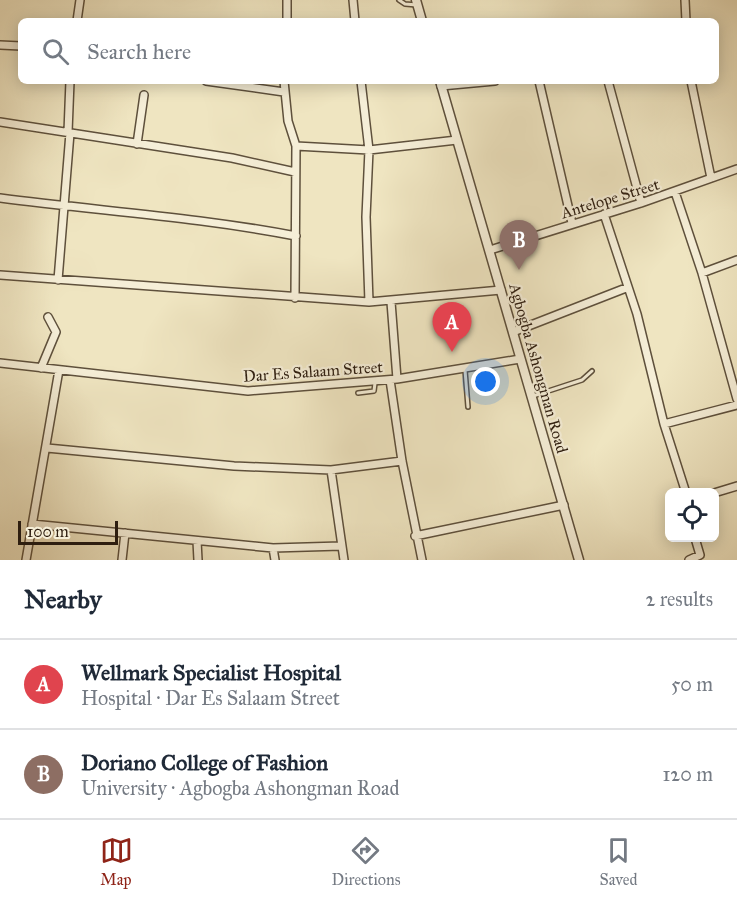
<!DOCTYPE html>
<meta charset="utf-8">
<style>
body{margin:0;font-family:"IM FELL Great Primer",serif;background:#f2f2f3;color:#1f2937}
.controls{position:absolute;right:18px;bottom:18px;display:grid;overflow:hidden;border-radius:9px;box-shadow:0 3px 15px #0003}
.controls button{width:54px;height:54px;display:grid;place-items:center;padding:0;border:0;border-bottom:2px solid #e0e1e3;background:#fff;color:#1f2937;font:30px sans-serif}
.scale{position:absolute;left:18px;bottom:15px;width:100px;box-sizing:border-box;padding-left:6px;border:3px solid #2e1e10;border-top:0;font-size:16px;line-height:21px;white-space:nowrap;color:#2e1e10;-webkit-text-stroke:4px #f5eed7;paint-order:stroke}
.you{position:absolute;left:486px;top:382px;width:21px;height:21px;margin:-15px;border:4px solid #fff;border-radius:50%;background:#1a73e8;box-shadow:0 0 0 9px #1a73e833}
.badge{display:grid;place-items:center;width:39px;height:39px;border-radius:50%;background:#8f2418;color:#fff;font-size:20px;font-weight:700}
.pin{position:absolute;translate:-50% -50px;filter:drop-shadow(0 2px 3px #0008)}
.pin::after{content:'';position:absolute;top:32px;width:21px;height:18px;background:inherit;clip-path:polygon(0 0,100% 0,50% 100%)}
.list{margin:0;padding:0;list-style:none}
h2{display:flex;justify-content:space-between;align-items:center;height:78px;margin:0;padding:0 24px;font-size:26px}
h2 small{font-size:20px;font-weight:400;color:#747a83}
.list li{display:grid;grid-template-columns:39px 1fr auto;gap:18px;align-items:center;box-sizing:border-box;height:90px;padding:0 24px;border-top:2px solid #e0e1e3}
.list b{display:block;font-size:22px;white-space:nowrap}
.list p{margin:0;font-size:20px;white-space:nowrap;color:#747a83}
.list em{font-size:20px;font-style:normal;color:#747a83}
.icon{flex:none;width:33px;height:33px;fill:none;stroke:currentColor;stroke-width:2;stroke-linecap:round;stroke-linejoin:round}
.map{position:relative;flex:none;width:737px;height:560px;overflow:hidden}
.search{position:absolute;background:#fff;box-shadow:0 3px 15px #0003;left:18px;right:18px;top:18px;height:66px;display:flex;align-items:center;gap:15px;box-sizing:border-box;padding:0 21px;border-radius:9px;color:#747a83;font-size:22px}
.sheet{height:258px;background:#fff}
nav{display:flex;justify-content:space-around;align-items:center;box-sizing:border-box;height:84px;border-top:2px solid #e0e1e3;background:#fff;font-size:16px;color:#747a83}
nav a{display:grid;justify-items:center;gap:3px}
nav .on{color:#8f2418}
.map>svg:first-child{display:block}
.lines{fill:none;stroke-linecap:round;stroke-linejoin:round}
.service-casing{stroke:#5e503c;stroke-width:6}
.minor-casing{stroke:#5e503c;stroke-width:10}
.tertiary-casing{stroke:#5e503c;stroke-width:11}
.service{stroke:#f5eed7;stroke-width:3}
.minor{stroke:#f5eed7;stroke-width:7}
.tertiary{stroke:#f5eed7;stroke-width:8}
.labels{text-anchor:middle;stroke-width:4.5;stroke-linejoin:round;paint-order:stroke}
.street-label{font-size:16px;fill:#2e1e10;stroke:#f5eed7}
</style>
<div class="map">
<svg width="737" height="560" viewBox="0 0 737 560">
<rect width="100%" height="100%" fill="#efe5c1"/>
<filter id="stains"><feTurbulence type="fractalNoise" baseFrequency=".00333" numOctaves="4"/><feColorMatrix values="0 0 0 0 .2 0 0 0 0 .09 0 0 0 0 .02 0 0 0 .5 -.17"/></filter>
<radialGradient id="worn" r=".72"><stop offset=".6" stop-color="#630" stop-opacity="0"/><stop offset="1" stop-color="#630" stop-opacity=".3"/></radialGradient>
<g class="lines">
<defs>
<path id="service" d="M399,0L405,4L417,5
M465,370L468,407
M358,393L374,391L375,383
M533,396L582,380L592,371"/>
<path id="minor" d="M353,0L355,21
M685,0L686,21
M77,21L80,0
M287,21V0
M0,45L21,46
M206,81L284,92
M284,81L288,121L296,146L295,298
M361,81L369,150L366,217L369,302
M539,81L572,223
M608,81L641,203
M691,81L711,178
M441,86L495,81
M0,122L232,158L295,172
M68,132L70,81
M137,144L144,95
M296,146L369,150L457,140
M675,192L702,273L737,399
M0,198C99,211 198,217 296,236
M604,214L637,314L664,424L686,493
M490,250L641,203L737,169
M702,273L737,260
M0,275L369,302L501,290
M58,280L70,133
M391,302L397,379
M513,332L626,288
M0,363L248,391L397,379L520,359
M41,368L56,332L48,317
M390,380L402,461L422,560
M664,424L737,405
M47,448L234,466L331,470L402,461
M331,470L344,560
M714,493L737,486
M32,524L273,548L341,546
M415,536L564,505
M197,541L198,560
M273,548L275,560
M26,560L59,370
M122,560L125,533
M689,560L700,555L695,538"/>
<path id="tertiary" d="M416,0L422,21
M440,81L579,560"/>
</defs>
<use href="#service" class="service-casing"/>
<use href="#minor" class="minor-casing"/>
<use href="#tertiary" class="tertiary-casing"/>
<use href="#service" class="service"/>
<use href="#minor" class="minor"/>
<use href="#tertiary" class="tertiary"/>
</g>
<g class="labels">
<g class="street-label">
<text transform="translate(610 198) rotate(-17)" y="6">Antelope Street</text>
<text transform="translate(539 368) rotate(74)" y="6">Agbogba Ashongman Road</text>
<text transform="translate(313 371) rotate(-4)" y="6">Dar Es Salaam Street</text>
</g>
</g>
<rect width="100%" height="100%" filter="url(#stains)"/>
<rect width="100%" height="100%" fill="url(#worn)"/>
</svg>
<div class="controls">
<button><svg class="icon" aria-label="locate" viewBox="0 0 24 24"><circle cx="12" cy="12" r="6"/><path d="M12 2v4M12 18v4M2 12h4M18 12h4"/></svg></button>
</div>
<div class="scale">100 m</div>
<div class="you"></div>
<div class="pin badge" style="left:452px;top:352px;background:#e0444e">A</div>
<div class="pin badge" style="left:519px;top:270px;background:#8d6e63">B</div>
<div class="search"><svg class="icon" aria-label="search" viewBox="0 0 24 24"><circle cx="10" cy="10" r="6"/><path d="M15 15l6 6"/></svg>Search here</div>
</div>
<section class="sheet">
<h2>Nearby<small>2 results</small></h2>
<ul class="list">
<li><span class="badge" style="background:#e0444e">A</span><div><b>Wellmark Specialist Hospital</b><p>Hospital · Dar Es Salaam Street</p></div><em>50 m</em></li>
<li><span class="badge" style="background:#8d6e63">B</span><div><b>Doriano College of Fashion</b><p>University · Agbogba Ashongman Road</p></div><em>120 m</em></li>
</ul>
</section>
<nav>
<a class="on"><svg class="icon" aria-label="map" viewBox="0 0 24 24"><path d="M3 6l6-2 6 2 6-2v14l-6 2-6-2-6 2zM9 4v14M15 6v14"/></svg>Map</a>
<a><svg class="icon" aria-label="directions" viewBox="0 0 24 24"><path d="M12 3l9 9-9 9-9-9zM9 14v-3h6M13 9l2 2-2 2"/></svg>Directions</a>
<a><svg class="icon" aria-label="saved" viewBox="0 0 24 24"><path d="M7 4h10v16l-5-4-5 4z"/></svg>Saved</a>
</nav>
